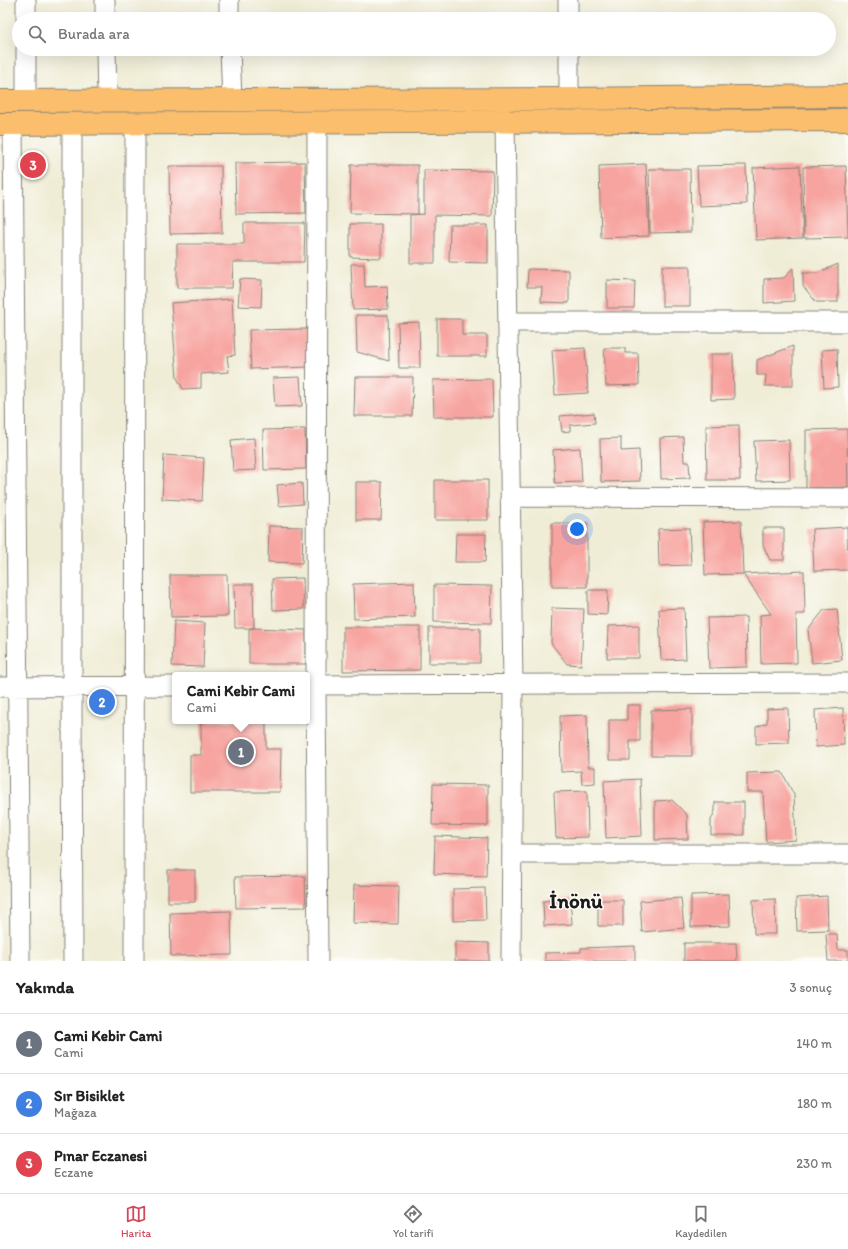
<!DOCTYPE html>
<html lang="tr">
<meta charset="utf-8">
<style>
body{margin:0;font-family:Itim,sans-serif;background:#f6f6f6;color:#222}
.you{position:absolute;left:577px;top:529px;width:14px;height:14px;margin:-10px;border:3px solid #fff;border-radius:50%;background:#1a73e8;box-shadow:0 0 0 6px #1a73e833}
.badge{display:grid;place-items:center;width:26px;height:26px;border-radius:50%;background:#d1495b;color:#fff;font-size:13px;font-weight:700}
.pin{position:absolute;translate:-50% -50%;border:2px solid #fff;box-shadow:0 1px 4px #0006}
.popup{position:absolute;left:172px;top:672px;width:138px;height:52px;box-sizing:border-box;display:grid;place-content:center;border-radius:4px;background:#fff;filter:drop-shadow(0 1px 3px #0005);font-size:13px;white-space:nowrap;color:#767676}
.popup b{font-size:15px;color:#222}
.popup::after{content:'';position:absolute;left:50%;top:100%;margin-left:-8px;border:8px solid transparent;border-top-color:#fff}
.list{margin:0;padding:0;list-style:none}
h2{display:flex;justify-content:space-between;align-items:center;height:52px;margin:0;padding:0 16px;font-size:17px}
h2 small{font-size:13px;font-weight:400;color:#767676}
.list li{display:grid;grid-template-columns:26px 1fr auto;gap:12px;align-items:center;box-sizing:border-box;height:60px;padding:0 16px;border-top:1px solid #e0e0e0}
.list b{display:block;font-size:15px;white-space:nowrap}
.list p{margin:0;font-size:13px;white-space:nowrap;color:#767676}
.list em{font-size:13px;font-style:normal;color:#767676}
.icon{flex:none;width:22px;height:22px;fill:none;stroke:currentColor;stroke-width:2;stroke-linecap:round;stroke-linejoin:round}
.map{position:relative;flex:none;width:848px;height:961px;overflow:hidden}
.search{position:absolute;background:#fff;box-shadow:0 4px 16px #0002;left:12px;right:12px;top:12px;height:44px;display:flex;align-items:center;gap:10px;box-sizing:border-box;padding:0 14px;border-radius:22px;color:#767676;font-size:15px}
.sheet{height:232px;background:#fff}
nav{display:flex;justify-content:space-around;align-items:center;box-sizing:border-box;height:56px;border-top:1px solid #e0e0e0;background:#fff;font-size:11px;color:#767676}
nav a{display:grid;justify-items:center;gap:2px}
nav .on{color:#d1495b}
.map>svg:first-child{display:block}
.building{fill:#f7a39f}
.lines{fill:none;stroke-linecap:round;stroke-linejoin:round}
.minor-casing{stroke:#86847a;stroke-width:21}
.major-casing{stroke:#86847a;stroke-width:24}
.minor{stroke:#fff;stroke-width:19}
.major{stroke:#fabe6d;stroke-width:22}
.labels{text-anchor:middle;stroke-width:3;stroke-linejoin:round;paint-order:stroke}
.district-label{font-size:21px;font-weight:bold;fill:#1c1c1c;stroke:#fdfcf7}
</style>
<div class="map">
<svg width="848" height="961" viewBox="0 0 848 961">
<rect width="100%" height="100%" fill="#fdfcf7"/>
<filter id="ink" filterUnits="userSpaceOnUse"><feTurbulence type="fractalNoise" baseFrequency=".025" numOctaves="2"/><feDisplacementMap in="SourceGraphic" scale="8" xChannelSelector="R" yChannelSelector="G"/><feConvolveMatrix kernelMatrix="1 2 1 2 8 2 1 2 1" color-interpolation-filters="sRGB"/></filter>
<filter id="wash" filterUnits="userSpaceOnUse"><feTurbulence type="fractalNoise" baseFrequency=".012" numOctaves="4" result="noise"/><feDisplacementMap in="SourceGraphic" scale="16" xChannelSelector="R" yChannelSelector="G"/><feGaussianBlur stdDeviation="0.9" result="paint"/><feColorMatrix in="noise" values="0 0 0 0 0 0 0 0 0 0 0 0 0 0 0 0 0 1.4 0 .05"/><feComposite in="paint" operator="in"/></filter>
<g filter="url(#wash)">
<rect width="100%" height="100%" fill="#f0edd7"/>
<g id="blocks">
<path class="building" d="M305,162L306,213L236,214L235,163Z
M646,164L649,236L601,238L599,166Z
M351,165H418V214L350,213Z
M746,165L747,204L699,206L697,166Z
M169,166H221L222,233L170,234Z
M800,166L803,238L756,240L753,168Z
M846,166L848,237L804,238L803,167Z
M649,169H690L691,232L650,233Z
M424,170L493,171L492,216L435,215V263H410V215L424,214Z
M244,223H305L304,262H233L232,288H177V244H244Z
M350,224H381V258L350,257Z
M450,225H488V263L449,262Z
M351,264H364L365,287L387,286L388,309L353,310Z
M838,264V302H816L803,286V273H818Z
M662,266H690V306H662Z
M793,268L794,301L764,303V279L784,278Z
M528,269L569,270V303L541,302L542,287H527Z
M240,279L262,280L261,307L238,306Z
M607,280L635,281L634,308H607Z
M232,299L235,355L227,356L229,372L201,374V388L183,389L177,378L171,303Z
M356,315H388L389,361L357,352Z
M437,319H462V335H487V356H437Z
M419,322L420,368H399L398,323Z
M307,329L309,367L251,369L249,330Z
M793,346V386H765L766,375H757V360Z
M585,348L588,393L555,395L552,350Z
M604,348H625V353H638L639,385L606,386Z
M837,349L838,387L824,388L822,350Z
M711,354H733L734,399L711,400Z
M300,377L302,406L275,407L273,378Z
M355,377H413L412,416H354Z
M492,379L493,417H434L433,380Z
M594,413L595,423L570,425V431L562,432L560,416Z
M739,425L740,480H707L706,426Z
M305,429L306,469L264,470L263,430Z
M847,429L848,487L806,488V430Z
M683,437L684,462H689L690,478L661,479L660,438Z
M254,438L256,470L233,471L231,440Z
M621,438V451L639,450L640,481L601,482L600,439Z
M789,440L790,480L756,481L754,441Z
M580,448L582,482L555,483L553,450Z
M164,455L204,458L202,501L162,499Z
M435,480H488V520H435Z
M356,482H382L381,520H356Z
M302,483L303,504L279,506L277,485Z
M741,521L743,574L804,571L805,614H796L797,663L761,664L760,615L771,614L743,574L705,575L703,522Z
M552,523H587V587H552Z
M269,526L303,527L302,563L268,562Z
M847,527L848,570L814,571L812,529Z
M689,528L691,565L659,566L658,529Z
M763,528H784V560H770L763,545Z
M456,534H486L485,562H455Z
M170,575H227L228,616L171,617Z
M303,578L304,609L273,610L272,579Z
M414,582L415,617L354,619L353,584Z
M234,584H253L254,628H235Z
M434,585L492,586L491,623L434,622Z
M588,590H608L607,615L588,614Z
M552,608L584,609L581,665L567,664L551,643Z
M684,608L686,659L661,660L659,609Z
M837,609L842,660L812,663L808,630L824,610Z
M746,617L747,667L709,668L707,618Z
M174,621L205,623L203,667L172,666Z
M639,625V658H607L608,626Z
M343,627H420V670L343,671Z
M254,628L306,630V664H249V629Z
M429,628H480V663H429Z
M627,705H640V741H630V760H609V720H627Z
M788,708L789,743L756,744V727L767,723V709Z
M843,708L844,745L816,747L815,710Z
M692,709V756H651V710Z
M587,715L588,767H595V783L582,784L581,771L561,772L560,716Z
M201,721H266V749H281L280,792H190V755H201Z
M782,772L794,795L796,840L766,842L763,792H747V773Z
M640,779L642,836L606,838L604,781Z
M433,784L488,785V826L432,825Z
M587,791L588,837L556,838L554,792Z
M672,800L687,815L688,839L655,840V801Z
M715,802H744V835H711V820L715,811Z
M435,836L487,838L486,876L434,874Z
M168,870H195V902H168Z
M305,876L306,907L236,908L235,877Z
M354,885L399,886L398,924L353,923Z
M485,888L486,920L453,921V889Z
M729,894L730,926L691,927V895Z
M827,896L828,930L797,931L796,898Z
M681,898L684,928L642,932L640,901Z
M570,899L572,924L544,926L543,901Z
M775,899L776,934H754L753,900Z
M598,900H623V926H598Z
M231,911L232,955L171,956L170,913Z
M826,934H837L838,950H848V961H828Z
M455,942L489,943V961H455Z
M684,943H736L737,961H684Z
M635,946V961H545V953L581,952V948Z"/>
</g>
</g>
<g filter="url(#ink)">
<use href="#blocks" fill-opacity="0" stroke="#86847a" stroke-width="1"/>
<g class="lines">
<defs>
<path id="minor" d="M105,0V19
M229,0V19
M568,0V19
M26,19V0
M106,49L107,101
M230,49L232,100
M569,49V99
M26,101V49
M505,122L513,684L511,961
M317,123L316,685L318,961
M13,124L20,961
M72,124V687L73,961
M508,322H848
M510,497L848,498
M307,685L848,683
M0,687L175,686
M512,854H848
M134,961L135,124"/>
<path id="major" d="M0,101L569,99L848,96
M0,124L848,120"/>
</defs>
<use href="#minor" class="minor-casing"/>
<use href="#major" class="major-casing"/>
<use href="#minor" class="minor"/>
<use href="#major" class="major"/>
</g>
</g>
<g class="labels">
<g class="district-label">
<text x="576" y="908">İnönü</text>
</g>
</g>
</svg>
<div class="you"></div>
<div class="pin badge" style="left:241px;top:752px;background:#6b7280">1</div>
<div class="popup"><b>Cami Kebir Cami</b>Cami</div>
<div class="pin badge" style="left:102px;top:702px;background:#3f7fe0">2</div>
<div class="pin badge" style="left:33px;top:165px;background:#e0444e">3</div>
<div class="search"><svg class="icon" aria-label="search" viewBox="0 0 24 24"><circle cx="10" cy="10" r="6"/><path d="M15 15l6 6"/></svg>Burada ara</div>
</div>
<section class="sheet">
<h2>Yakında<small>3 sonuç</small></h2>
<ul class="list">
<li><span class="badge" style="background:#6b7280">1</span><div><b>Cami Kebir Cami</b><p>Cami</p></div><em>140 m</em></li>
<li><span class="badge" style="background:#3f7fe0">2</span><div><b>Sır Bisiklet</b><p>Mağaza</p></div><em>180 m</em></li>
<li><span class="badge" style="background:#e0444e">3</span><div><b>Pınar Eczanesi</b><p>Eczane</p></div><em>230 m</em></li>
</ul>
</section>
<nav>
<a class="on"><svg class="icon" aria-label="map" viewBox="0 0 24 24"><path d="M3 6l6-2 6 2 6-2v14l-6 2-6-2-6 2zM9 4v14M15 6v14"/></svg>Harita</a>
<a><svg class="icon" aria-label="directions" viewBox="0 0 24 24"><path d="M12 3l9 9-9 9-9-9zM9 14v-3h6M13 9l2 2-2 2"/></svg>Yol tarifi</a>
<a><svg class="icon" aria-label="saved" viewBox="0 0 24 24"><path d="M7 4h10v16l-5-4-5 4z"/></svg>Kaydedilen</a>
</nav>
